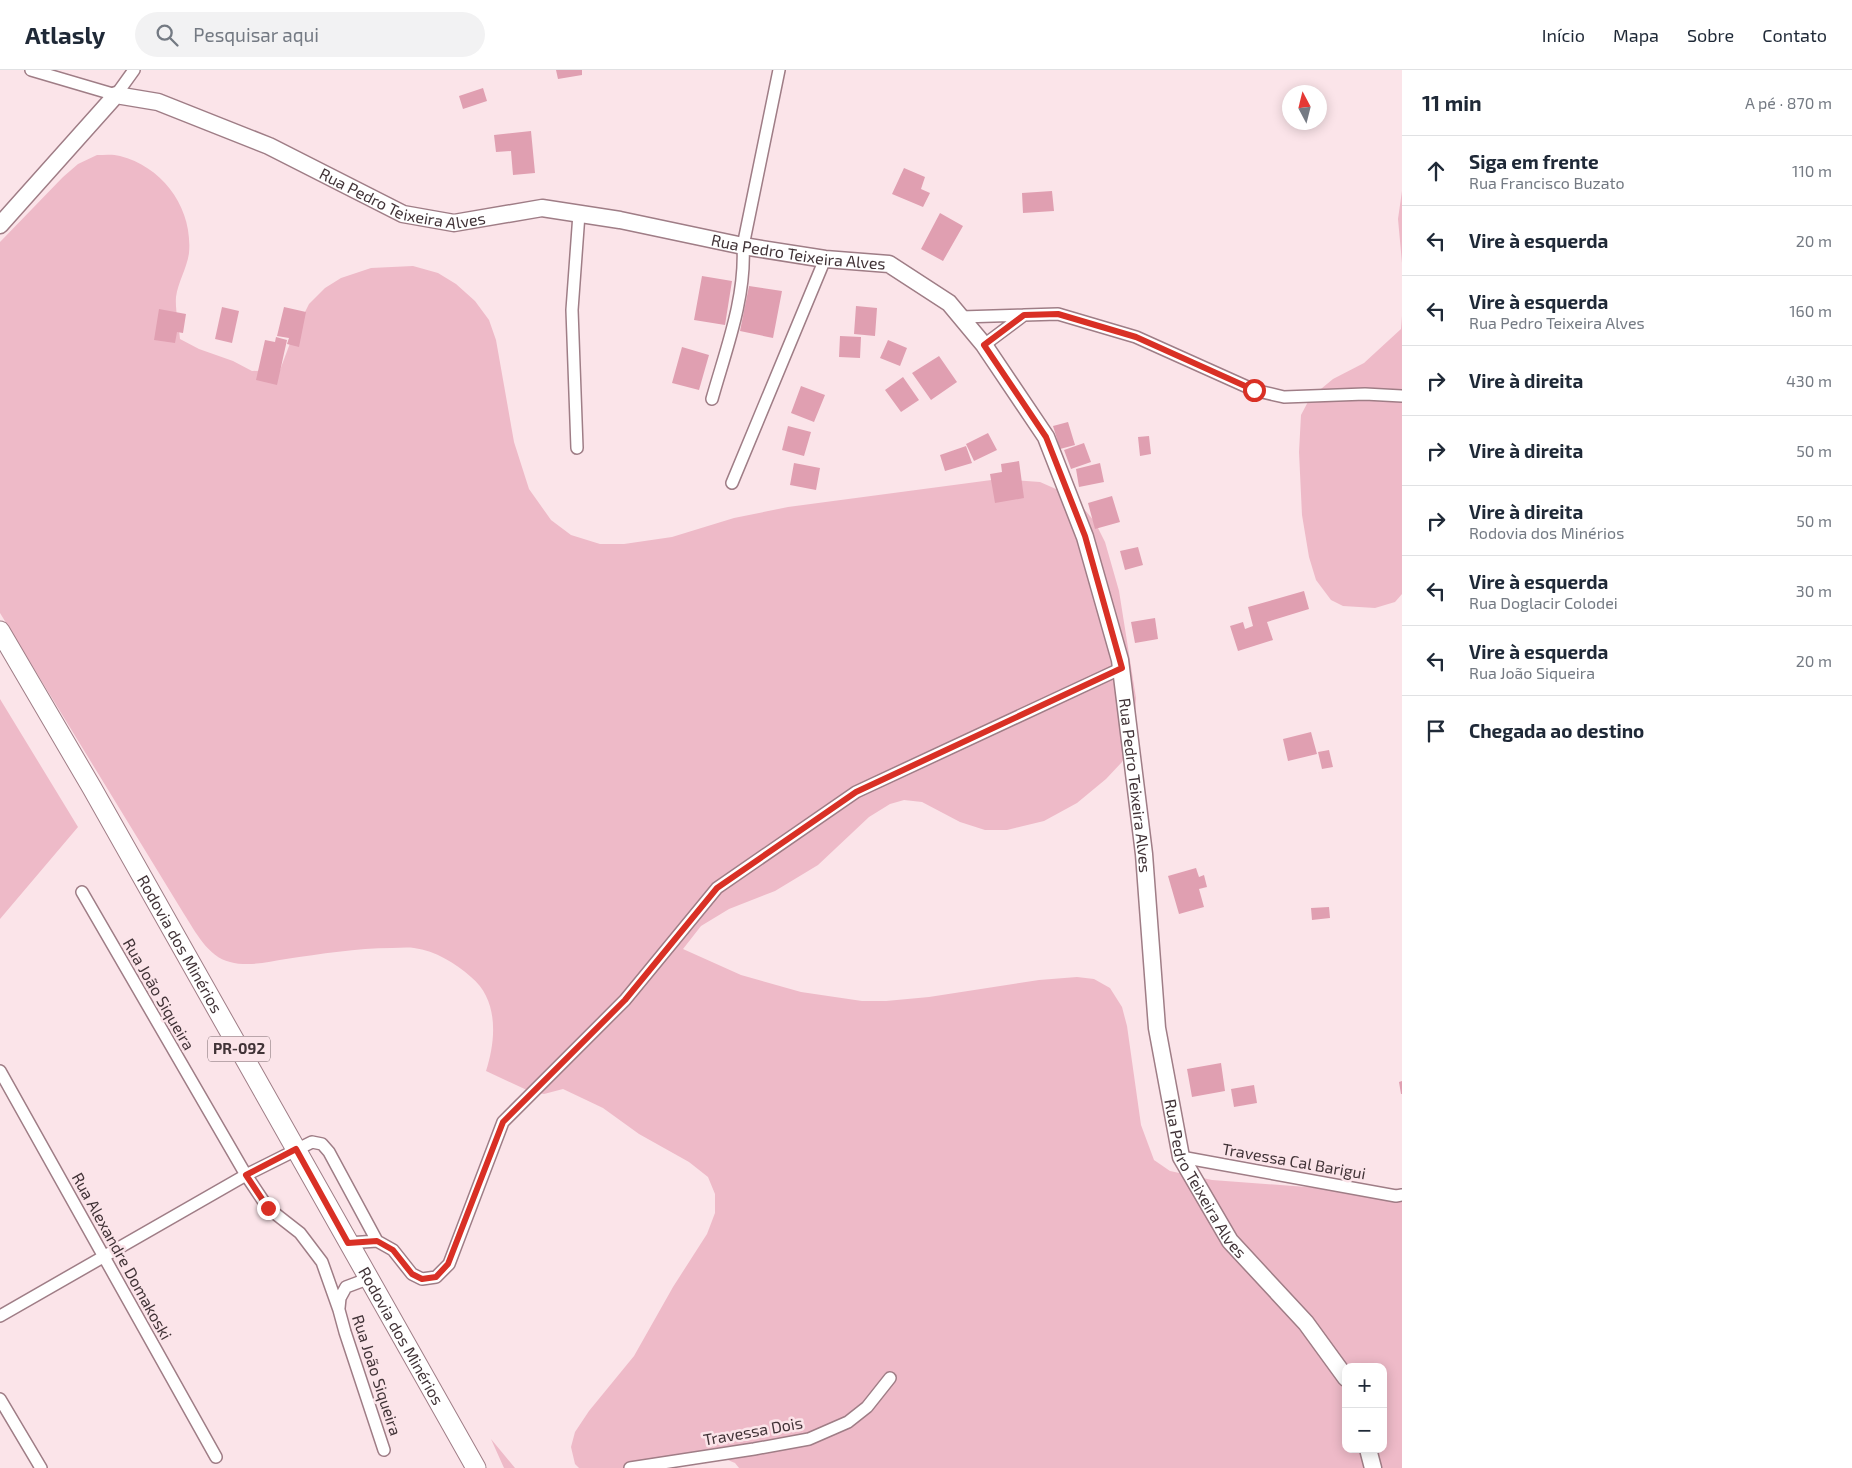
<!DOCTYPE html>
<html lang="pt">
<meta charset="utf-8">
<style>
body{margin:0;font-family:"Exo 2",sans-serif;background:#f2f2f3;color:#1f2937}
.controls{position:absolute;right:15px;bottom:15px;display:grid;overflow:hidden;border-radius:10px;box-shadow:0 2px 12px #0003}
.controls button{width:45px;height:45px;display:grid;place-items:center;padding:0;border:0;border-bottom:1px solid #e0e1e3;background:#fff;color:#1f2937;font:25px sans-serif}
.compass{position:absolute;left:1282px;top:15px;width:45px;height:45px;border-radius:50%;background:#fff;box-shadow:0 2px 12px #0003;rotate:353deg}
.stop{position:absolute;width:15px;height:15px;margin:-11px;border:4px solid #d93025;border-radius:50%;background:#fff}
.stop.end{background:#d93025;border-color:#fff;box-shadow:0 1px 5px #0008}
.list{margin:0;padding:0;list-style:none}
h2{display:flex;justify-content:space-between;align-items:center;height:65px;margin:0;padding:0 20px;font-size:21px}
h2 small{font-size:16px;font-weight:400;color:#747a83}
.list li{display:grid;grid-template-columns:32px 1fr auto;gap:15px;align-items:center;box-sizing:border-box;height:70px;padding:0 20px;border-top:1px solid #e0e1e3}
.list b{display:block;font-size:19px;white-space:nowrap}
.list p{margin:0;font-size:16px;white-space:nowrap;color:#747a83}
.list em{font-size:16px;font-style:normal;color:#747a83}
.icon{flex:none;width:28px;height:28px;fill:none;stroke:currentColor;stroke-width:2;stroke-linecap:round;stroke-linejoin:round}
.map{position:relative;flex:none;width:1402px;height:1398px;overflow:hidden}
header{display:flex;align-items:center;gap:30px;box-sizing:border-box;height:70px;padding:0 25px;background:#fff;border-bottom:1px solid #e0e1e3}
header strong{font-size:24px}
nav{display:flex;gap:28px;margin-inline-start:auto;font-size:18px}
.search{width:350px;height:45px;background:#f2f2f3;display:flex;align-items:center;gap:12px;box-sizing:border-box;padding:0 18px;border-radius:28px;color:#747a83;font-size:19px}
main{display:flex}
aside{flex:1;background:#fff}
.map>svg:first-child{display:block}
.green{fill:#eebac8;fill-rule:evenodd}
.building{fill:#e09fb1}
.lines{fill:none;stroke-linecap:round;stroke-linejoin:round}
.street-casing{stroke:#9f7d86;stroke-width:14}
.secondary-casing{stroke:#9f7d86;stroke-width:19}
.primary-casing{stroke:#9f7d86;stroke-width:21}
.street{stroke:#fff;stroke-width:11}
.secondary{stroke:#fff;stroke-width:16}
.primary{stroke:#fff;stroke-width:19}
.route{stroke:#d93025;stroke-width:6}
.labels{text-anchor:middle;stroke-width:5;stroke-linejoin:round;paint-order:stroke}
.shield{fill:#fbe4e9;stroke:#79686c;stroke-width:1}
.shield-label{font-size:15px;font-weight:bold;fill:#413337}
.street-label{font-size:16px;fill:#413337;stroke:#fbe4e9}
</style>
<header>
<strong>Atlasly</strong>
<div class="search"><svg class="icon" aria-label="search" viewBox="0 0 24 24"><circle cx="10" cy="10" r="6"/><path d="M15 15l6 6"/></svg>Pesquisar aqui</div>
<nav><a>Início</a><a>Mapa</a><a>Sobre</a><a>Contato</a></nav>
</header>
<main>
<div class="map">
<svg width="1402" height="1398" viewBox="0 0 1402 1398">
<rect width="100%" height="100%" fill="#fbe4e9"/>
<path class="green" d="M97,85C104,85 113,84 120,86C163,97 193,138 189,183C187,198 178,212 176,227C175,240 179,256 180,269L199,279L233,291L252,301L280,300L292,268L309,234L325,218L341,208L371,198L413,196L438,203L456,214L475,231L489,250L496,270L514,372L529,419L551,450L571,465L600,474H624L672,467L734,448L788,437L999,409L1040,412L1065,423L1079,433L1095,452L1105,472L1119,521L1136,628L1134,670L1122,692L1106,709L1077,733L1044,751L1007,760H985L960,752L922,732L904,730L890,734L869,747L818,795L775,821L729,839L701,856L683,879L741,905L801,922L862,931H886L929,927L1039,910L1077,907L1094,909L1110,918L1122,937L1127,956L1141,1055L1154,1090L1170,1101L1212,1110L1402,1124V1398H739L735,1393L723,1388L648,1398H579L575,1394L571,1377L575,1362L589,1341L634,1286L673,1217L707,1164L715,1143V1124L708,1107L689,1092L639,1064L603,1038L563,1019L544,1024L529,1021L486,1001C496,970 499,930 471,907C455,893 436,881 414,878C407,877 399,878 392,878C356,878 321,884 286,889C268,892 248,897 230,892C208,887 195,861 184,844L0,543V172L63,107L78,94ZM1346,1297H1383V1379H1346Z
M1402,121V193L1398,149Z
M1402,246V524L1395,532L1375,538L1343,536L1331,530L1316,510L1309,487L1302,445L1299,382L1301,345L1310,328L1333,309L1364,293L1401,259Z
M0,629L78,757L0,849Z
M491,1369L515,1398H504Z"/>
<path class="building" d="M556,0H582V5L558,9Z
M483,18L487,31L463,39L459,26Z
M531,61L535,103L513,105L511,81L496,82L494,65Z
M904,98L925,107L921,119L930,123L923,137L892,124Z
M1052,121L1054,141L1023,143L1022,123Z
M940,143L963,156L943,191L921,179Z
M702,206L732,211L725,255L694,250Z
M749,216L782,221L773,268L740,261Z
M856,236L877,238L875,266L854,264Z
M222,237L239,241L232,273L215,269Z
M284,237L306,242L299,277L287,274L289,268L277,266Z
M159,239L186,244L183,263L177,262L175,273L154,270Z
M840,266L861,267L860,288L839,287Z
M276,267L287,270L277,315L256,310L265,270L275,272Z
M888,270L907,278L900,296L880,288Z
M682,277L709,285L699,320L672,313Z
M939,286L957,312L931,330L912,303Z
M903,307L919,330L901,342L885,320Z
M801,316L825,325L814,352L791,343Z
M1068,352L1075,375L1060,379L1053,356Z
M788,356L811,362L804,386L782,380Z
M988,363L997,380L974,391L966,374Z
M1149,366L1151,384L1140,386L1138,367Z
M1084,373L1091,392L1071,399L1064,380Z
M966,376L972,393L945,401L940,385Z
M1019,391L1024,428L995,433L990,404L1002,402L1001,394Z
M794,393L820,398L816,420L790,415Z
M1100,393L1104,412L1079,417L1076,399Z
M1112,426L1120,452L1095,459L1088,433Z
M1138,477L1143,495L1125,500L1120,481Z
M1304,521L1309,539L1267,552L1273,570L1238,581L1230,556L1243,552L1245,559L1253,556L1248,537Z
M1155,548L1158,569L1135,573L1131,552Z
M1311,662L1317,684L1288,691L1283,669Z
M1329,680L1333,697L1322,699L1318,682Z
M1196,798L1199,807L1204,805L1207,817L1199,819L1204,837L1179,844L1168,806Z
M1329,837L1330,848L1312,850L1311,838Z
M1221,993L1225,1021L1192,1027L1187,999Z
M1402,1011V1024H1401L1399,1012Z
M1254,1015L1257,1033L1234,1037L1231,1019Z"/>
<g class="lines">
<defs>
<path id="street" d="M31,0L116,25L134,0
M961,247L1058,244L1136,267L1254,320L1284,327L1365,324L1402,326
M984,275L1024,245
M712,329C726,279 746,228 743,176L779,0
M577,378L572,240L579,144
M732,413L825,189
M82,822L246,1105L268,1138L300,1163L322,1192L339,1240L345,1262L384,1380
M0,1001L216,1387
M1181,1087L1396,1126L1402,1125
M348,1173L377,1171L393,1180L412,1204L422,1209L436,1207L449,1194L503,1052L625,930L717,818L856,722L1122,598
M339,1238L340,1228L346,1217L370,1208
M0,1246L246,1105L312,1072L322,1074L329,1082L377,1171
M0,1329L41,1398
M630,1398L754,1379L809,1369L848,1352L867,1337L890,1308"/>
<g id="secondary">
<path id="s1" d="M0,155L116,25L158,32L269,76L403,144L454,153L542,138L620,150L743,176L825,189L889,194L949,233L984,275L1046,367L1085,467L1120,590L1144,784L1157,958L1181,1087L1230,1171L1306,1253L1346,1308"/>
<path d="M1368,1379L1373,1398"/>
</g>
<g id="primary">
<path id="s2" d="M0,561L92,718L476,1398"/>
</g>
</defs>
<use href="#street" class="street-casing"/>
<use href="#secondary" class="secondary-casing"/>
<use href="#primary" class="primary-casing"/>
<use href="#street" class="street"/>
<use href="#secondary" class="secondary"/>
<use href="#primary" class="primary"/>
</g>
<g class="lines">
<path class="route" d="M268,1138L246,1105L296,1079L348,1173L377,1171L393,1180L412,1204L422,1209L436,1207L448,1194L503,1052L625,930L717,818L856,722L1122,598L1085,466L1046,367L984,275L1024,245L1058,244L1136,267L1254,320"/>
</g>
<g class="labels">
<rect class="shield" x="208" y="966.5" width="62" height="25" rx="4"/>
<g class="shield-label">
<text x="239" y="984">PR-092</text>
</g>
<g class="street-label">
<text dy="6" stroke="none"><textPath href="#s1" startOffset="482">Rua Pedro Teixeira Alves</textPath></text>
<text dy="6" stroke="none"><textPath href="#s1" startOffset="888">Rua Pedro Teixeira Alves</textPath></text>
<text dy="6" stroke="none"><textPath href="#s1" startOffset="1578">Rua Pedro Teixeira Alves</textPath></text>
<text dy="6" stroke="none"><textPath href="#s2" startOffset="361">Rodovia dos Minérios</textPath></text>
<text transform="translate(159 924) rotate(60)" y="6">Rua João Siqueira</text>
<text transform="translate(1294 1091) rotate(10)" y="6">Travessa Cal Barigui</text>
<text dy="6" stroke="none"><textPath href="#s1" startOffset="1982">Rua Pedro Teixeira Alves</textPath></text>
<text transform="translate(122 1186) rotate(61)" y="6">Rua Alexandre Domakoski</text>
<text dy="6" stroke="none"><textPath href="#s2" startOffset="811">Rodovia dos Minérios</textPath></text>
<text transform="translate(377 1305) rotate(72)" y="6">Rua João Siqueira</text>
<text transform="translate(753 1361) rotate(-10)" y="6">Travessa Dois</text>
</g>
</g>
</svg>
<div class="controls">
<button>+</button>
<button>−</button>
</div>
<svg class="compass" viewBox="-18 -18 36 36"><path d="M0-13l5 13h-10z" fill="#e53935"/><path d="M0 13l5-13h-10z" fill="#747a83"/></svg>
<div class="stop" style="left:1254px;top:320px"></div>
<div class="stop end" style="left:268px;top:1138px"></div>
</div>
<aside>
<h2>11 min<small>A pé · 870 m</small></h2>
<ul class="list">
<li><svg class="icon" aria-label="ahead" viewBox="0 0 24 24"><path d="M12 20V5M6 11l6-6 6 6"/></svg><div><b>Siga em frente</b><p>Rua Francisco Buzato</p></div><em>110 m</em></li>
<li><svg class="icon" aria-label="left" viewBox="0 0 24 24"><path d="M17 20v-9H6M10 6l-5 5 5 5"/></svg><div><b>Vire à esquerda</b></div><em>20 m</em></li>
<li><svg class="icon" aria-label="left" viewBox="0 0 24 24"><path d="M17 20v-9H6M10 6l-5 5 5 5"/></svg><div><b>Vire à esquerda</b><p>Rua Pedro Teixeira Alves</p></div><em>160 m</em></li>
<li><svg class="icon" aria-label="right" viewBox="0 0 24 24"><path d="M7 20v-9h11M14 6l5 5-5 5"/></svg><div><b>Vire à direita</b></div><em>430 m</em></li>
<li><svg class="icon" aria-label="right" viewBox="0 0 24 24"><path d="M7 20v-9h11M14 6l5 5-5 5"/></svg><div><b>Vire à direita</b></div><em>50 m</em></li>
<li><svg class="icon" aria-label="right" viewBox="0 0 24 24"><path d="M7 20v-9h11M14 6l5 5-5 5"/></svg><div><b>Vire à direita</b><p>Rodovia dos Minérios</p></div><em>50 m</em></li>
<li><svg class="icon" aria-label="left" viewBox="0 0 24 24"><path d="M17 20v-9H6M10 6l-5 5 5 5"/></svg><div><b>Vire à esquerda</b><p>Rua Doglacir Colodei</p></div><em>30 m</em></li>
<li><svg class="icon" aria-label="left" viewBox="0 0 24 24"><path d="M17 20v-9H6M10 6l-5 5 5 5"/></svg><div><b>Vire à esquerda</b><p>Rua João Siqueira</p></div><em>20 m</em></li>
<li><svg class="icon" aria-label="arrive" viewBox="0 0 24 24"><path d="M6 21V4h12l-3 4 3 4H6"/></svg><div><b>Chegada ao destino</b></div></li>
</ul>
</aside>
</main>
